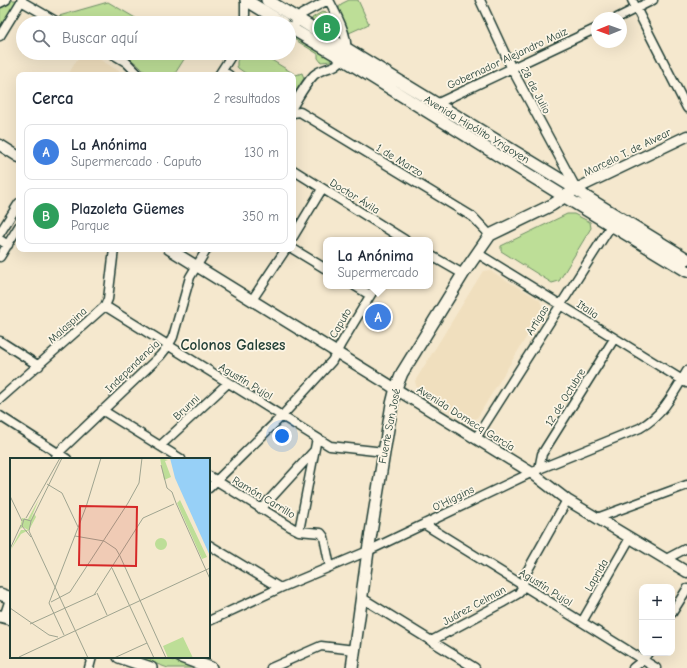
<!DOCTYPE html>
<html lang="es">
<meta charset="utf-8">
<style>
body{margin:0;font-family:"Comic Neue",sans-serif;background:#f2f2f3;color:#1f2937}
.controls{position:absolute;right:12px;bottom:12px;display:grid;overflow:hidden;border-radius:8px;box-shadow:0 4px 16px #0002}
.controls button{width:36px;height:36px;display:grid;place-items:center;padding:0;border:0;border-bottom:1px solid #e0e1e3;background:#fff;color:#1f2937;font:20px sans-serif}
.compass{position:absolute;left:591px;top:12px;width:36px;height:36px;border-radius:50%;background:#fff;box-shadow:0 4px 16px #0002;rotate:269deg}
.you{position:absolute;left:282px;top:436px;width:14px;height:14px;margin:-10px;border:3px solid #fff;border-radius:50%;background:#1a73e8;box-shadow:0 0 0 6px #1a73e833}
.badge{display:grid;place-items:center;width:26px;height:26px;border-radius:50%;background:#db2777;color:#fff;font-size:13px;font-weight:700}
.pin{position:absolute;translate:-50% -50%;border:2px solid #fff;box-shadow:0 1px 4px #0006}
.popup{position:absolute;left:323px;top:237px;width:110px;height:52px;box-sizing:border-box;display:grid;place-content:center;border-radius:8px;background:#fff;filter:drop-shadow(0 1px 3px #0005);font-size:13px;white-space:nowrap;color:#747a83}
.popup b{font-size:15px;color:#1f2937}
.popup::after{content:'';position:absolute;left:50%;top:100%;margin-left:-8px;border:8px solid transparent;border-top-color:#fff}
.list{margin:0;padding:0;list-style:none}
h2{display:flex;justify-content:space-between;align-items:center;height:52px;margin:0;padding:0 16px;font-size:17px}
h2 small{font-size:13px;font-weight:400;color:#747a83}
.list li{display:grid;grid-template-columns:26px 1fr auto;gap:12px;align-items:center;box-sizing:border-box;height:56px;margin:0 8px 8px;padding:0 8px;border:1px solid #e0e1e3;border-radius:8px}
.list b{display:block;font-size:15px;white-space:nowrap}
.list p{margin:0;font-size:13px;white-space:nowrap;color:#747a83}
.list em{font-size:13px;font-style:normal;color:#747a83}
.icon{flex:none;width:22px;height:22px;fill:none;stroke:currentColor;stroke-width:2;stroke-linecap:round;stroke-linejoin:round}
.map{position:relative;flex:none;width:687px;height:668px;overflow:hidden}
.search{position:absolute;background:#fff;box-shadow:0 4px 16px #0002;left:16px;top:16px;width:280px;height:44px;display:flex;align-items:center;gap:10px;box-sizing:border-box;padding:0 14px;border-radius:22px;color:#747a83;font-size:15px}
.panel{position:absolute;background:#fff;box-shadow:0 4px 16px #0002;left:16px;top:72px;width:280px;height:180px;border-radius:8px}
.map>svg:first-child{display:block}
.built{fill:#f0dfbe}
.green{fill:#bdde97;stroke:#6e8e66}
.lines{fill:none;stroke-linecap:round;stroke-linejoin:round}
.minor-casing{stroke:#1f3d34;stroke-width:11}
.tertiary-casing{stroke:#1f3d34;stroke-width:13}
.secondary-casing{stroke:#1f3d34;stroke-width:14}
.minor{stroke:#fcf5e5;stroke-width:8}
.tertiary{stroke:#fcf5e5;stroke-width:10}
.secondary{stroke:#fcf5e5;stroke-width:11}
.labels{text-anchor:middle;stroke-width:3.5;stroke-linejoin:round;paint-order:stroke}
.street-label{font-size:11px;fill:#1f3d34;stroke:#fcf5e5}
.district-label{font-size:15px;font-weight:bold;fill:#1f3d34;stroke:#fcf5e5}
.inset-road{fill:none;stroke:#9fa490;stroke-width:1}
.view{fill:#d62828;fill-opacity:0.15;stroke:#d62828;stroke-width:2}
.inset-edge{fill:none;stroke:#1f3d34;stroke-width:2}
</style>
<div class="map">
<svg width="687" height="668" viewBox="0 0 687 668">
<rect width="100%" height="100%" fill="#f5e8ce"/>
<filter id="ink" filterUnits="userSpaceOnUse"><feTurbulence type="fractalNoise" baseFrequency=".025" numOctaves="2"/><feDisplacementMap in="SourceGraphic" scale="8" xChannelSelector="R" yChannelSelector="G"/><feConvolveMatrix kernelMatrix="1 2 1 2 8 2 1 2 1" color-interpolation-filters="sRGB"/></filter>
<g filter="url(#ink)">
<path class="built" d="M81,53H89L122,73L121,75H68Z
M489,270L540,300L543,310L477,418L469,421L417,389L415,381L483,271Z"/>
<path class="green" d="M13,0H16V3L0,27V7Z
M349,0H358L369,24L349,33L338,10L341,4Z
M108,2L144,23H72L59,16Z
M322,12L327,13L328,14L336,33L334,35L313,23L312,18Z
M289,31L331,57V61L321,62L318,58V54L289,36Z
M124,53H188L174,75H149Z
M242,53H260L296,75L302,73L304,78L293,96V75H248L238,68L237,66V61Z
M567,214H574L590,222L591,228L559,281L552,283L501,251V246Z
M137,657H163L195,668H168Z"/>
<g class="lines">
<defs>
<path id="minor" d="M480,0L512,69L576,188
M632,0L687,108
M21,1L59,23
M0,3L6,0
M617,18L653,0
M245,23V0
M292,29L302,14L328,0
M0,36L22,0
M111,53L126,62L139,75
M222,71L229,75
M219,75L233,53
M293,106C299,96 306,83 314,75C321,69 329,69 336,65C359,50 337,17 329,0
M434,107L436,104L597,28
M293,113L300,112L473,217L490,235
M293,170L405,240
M0,233L19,203
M293,237L322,189
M0,240L8,245
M293,249L326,269
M477,253L687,383
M430,255L463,274
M0,257L19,226
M355,286L370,295
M252,300L286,249
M105,306L330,446L384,452
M0,341L39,366
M0,399L105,306L108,299L114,249
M102,410L181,459
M0,416L67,459
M476,438L614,221
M160,446L228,383
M55,459L58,453L160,356L168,346L173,337L190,277L207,249
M539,469L542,454L614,339
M209,476L291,527L299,531L321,533L324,537L330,567
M209,488L282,416L332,361L341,344L376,286
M261,509L314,451
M597,518L687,485
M424,524L656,668
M299,531L317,438
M209,545L280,588
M666,559L687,548
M362,598L475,668
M672,613L687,589
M4,617L11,596
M209,621L280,588L368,551L539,469L640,428C663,415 674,393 687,371
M582,622L630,538
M431,641L502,603L519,593L523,586L525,575L567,500
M89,668L92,657
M271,668L321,646L355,650
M633,668L643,660L648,653"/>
<path id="tertiary" d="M0,145L19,157
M576,189L687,136
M169,249L532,473L567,500L687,572"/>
<path id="secondary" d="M246,0L283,23
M267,0L576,189L586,197L687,259
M289,27L343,59L565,197L687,271
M0,594L11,598
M0,616L11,619
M119,657L151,668
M181,657L211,668
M352,668L368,551L392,404L396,388L402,373L463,274L490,235L552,205L576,189"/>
</defs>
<use href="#minor" class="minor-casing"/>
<use href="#tertiary" class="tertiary-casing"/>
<use href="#secondary" class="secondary-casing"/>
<use href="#minor" class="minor"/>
<use href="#tertiary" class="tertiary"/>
<use href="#secondary" class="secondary"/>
</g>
</g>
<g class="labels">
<g class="street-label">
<text transform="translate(507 58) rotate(-25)" y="4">Gobernador Alejandro Maiz</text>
<text transform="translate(536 90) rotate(62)" y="4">28 de Julio</text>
<text transform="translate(477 129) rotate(31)" y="4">Avenida Hipólito Yrigoyen</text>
<text transform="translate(627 152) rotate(-26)" y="4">Marcelo T. de Alvear</text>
<text transform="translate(400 160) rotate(31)" y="4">1 de Marzo</text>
<text transform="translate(355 196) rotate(32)" y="4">Doctor Ávila</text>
<text transform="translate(588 309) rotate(33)" y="4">Italia</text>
<text transform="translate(537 320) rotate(-58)" y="4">Artigas</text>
<text transform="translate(340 323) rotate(-60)" y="4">Caputo</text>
<text transform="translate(67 325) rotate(-42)" y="4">Malaspina</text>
<text transform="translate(132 366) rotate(-44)" y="4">Independencia</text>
<text transform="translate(246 381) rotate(31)" y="4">Agustín Pujol</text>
<text transform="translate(565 397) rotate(-58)" y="4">12 de Octubre</text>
<text transform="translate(186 407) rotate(-43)" y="4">Brunni</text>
<text transform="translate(466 418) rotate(32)" y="4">Avenida Domecq García</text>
<text transform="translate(389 426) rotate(-79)" y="4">Fuerte San José</text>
<text transform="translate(264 497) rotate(31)" y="4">Ramón Carrillo</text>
<text transform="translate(453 498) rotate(-26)" y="4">O'Higgins</text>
<text transform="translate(596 575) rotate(-60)" y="4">Laprida</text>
<text transform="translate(546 587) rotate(32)" y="4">Agustín Pujol</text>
<text transform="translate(474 605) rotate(-29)" y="4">Juárez Celman</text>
</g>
<g class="district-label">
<text x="233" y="350">Colonos Galeses</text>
</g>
</g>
<g transform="translate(10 458)">
<rect width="200" height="200" fill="#f5e8ce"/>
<path d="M150,0L158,2L155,3L161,19L154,22ZM29,41L20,63L24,55L26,59L19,72L11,76L0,93L11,72H18L13,69L10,71L12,60L18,61ZM170,42L197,99L192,101L167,45ZM145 86a6 6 0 1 1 12 0a6 6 0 1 1-12 0ZM173,179L183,200H158L153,188Z" fill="#bdde97"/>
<path d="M160,0H200V98L165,20Z" fill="#97d0f7"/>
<path class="inset-road" d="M151,7L157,30L162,34L166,45M37,26L52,35L68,69M0,38L12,63M166,45L200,121M16,60L50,0M21,63L52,0M65,78L94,83L106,91L110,98M21,79L12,68L14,61L21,63L19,73L78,200M0,91L11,67M110,98L156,200M102,110L144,200M87,135L97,157M84,137L133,60L164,46M41,144L60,134L118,45L129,25L132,0M39,145L76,49L91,0M39,145L54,177M0,150L39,177L48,179M20,166L86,136M9,199L200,110M104,200L137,185"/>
<path class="view" d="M70,48L127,49L126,108L69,107Z"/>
<rect width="200" height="200" class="inset-edge"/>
</g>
</svg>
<div class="controls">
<button>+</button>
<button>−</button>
</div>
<svg class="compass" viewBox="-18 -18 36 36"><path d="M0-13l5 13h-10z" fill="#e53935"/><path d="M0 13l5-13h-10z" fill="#747a83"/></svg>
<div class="you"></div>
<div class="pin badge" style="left:378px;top:317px;background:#3f7fe0">A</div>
<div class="popup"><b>La Anónima</b>Supermercado</div>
<div class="pin badge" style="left:327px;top:28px;background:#2e9e5b">B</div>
<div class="search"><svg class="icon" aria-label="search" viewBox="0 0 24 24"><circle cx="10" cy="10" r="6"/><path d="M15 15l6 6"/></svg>Buscar aquí</div>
<section class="panel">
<h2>Cerca<small>2 resultados</small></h2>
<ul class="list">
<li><span class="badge" style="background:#3f7fe0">A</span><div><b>La Anónima</b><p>Supermercado · Caputo</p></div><em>130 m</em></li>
<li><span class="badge" style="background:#2e9e5b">B</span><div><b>Plazoleta Güemes</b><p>Parque</p></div><em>350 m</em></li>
</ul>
</section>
</div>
